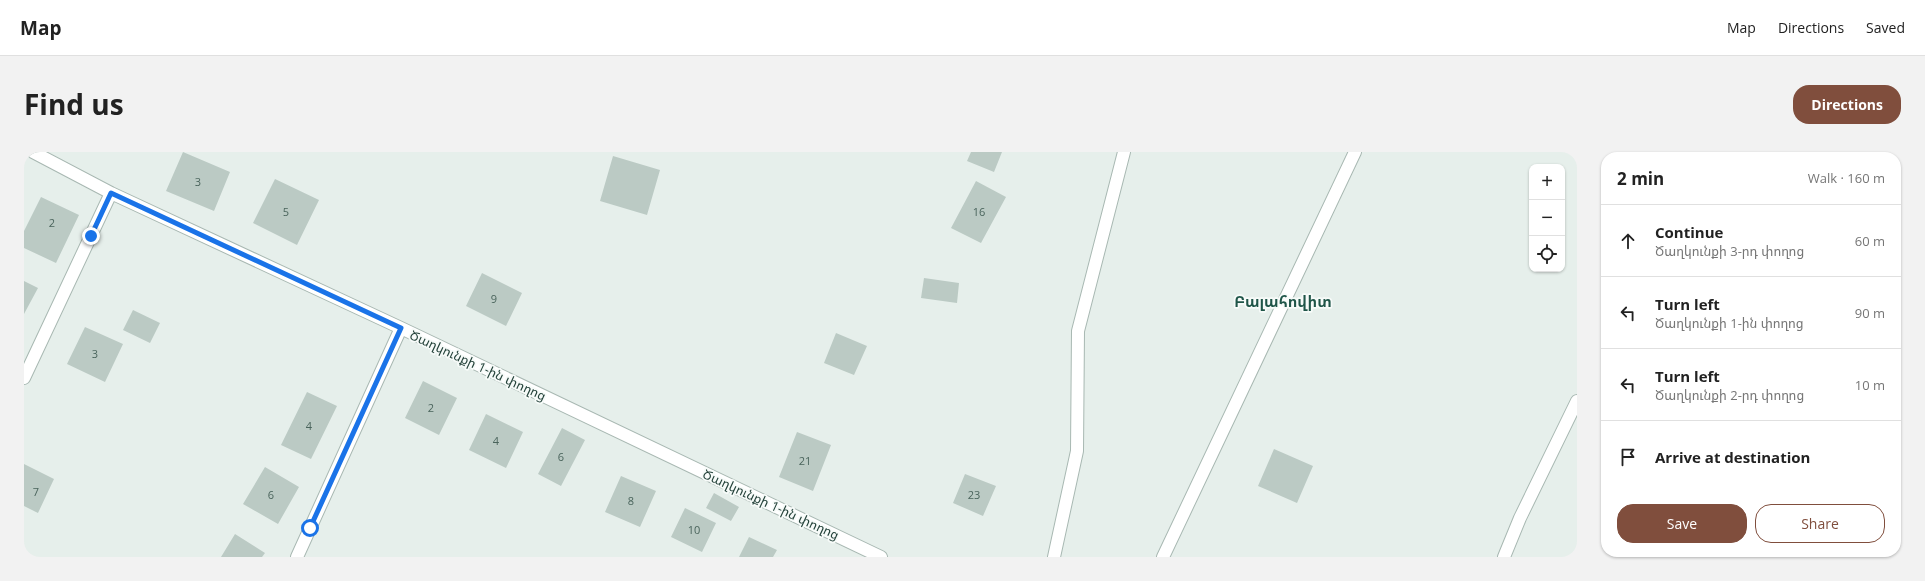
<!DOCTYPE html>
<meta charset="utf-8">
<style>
body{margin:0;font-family:"Open Sans","Noto Sans Armenian",sans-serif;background:#f2f2f2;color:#222}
.controls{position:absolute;right:12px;top:12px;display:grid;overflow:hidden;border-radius:8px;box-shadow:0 1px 3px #0004}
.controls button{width:36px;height:36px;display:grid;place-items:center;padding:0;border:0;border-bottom:1px solid #e0e0e0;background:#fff;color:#222;font:20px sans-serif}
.stop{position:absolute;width:12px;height:12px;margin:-9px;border:3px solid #1a73e8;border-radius:50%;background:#fff}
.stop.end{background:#1a73e8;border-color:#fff;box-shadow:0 1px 4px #0008}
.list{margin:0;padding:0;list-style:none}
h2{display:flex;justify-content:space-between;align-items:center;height:52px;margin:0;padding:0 16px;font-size:17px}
h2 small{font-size:13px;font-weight:400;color:#767676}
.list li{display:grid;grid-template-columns:26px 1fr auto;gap:12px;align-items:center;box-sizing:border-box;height:72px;padding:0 16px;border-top:1px solid #e0e0e0}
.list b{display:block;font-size:15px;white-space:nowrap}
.list p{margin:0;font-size:13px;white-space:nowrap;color:#767676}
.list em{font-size:13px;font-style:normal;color:#767676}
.actions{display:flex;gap:8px;padding:12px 16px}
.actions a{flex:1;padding:9px 0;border:1px solid #804e3d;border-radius:16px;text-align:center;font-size:14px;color:#804e3d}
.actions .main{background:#804e3d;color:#fff}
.icon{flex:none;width:22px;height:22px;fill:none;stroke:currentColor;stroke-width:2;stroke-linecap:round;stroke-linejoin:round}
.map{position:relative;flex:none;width:1553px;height:405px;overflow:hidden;border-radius:16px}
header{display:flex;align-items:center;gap:24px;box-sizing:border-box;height:56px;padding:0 20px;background:#fff;border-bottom:1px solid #e0e0e0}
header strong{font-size:19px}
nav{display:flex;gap:22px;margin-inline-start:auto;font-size:14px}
.intro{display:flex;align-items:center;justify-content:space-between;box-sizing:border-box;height:96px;padding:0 24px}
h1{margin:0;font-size:28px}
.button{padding:10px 18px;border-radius:16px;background:#804e3d;color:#fff;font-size:14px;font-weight:700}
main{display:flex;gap:24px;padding:0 24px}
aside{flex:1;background:#fff;border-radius:16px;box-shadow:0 1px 3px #0004}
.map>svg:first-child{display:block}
.building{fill:#bbcac4}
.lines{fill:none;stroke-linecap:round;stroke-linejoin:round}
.minor-casing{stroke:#a8b8b2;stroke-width:14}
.minor{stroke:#fff;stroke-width:12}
.route{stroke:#1a73e8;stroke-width:5}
.labels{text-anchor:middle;stroke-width:3.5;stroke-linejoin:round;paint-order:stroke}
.number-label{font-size:11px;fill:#4a645c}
.street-label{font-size:13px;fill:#24423a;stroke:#f7fbf9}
.quarter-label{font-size:15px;font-weight:bold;fill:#1f5548;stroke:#f7fbf9}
</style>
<header>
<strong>Map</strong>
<nav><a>Map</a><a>Directions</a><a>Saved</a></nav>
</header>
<div class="intro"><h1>Find us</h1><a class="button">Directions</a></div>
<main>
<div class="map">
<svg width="1553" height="405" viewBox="0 0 1553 405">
<rect width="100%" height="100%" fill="#e6efeb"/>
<path class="building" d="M159,0L206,20L190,59L142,39Z
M947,0H978L970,20L943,9Z
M589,4L636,18L623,63L576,49Z
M251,27L295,48L273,93L229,71Z
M952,29L982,45L957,91L927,76Z
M17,45L55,63L32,111L0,96V79Z
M458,121L498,141L482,174L442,154Z
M900,126L935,131L933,151L897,146Z
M0,129L14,136L0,162Z
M109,158L136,171L126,191L99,178Z
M61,175L99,192L81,230L43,212Z
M812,181L843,194L830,223L800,211Z
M399,229L433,246L415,283L381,266Z
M283,240L313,254L287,307L257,293Z
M462,262L499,280L482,316L445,298Z
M538,276L561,288L537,334L514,322Z
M773,280L807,293L789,339L755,325Z
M1250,297L1289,314L1273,351L1234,334Z
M0,312L30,327L14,361L0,354Z
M241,315L275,335L254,372L219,352Z
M941,322L972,334L959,364L929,351Z
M597,324L632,339L616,375L581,360Z
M690,341L715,355L707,369L682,356Z
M661,356L692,371L678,400L647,385Z
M211,382L241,401L238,405H197Z
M725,385L753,398L749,405H715Z"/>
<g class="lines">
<defs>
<path id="minor" d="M9,0L87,41L377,176L857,405
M0,226L87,41
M273,405L377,176
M1030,405L1053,299L1054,179L1100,0
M1139,405L1331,0
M1480,405L1496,366L1553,249"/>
</defs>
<use href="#minor" class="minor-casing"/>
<use href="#minor" class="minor"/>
</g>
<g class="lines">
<path class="route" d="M67,84L87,41L377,176L286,376"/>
</g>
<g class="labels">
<g class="number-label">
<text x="174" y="34">3</text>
<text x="262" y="64">5</text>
<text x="955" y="64">16</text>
<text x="28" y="75">2</text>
<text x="470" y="151">9</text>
<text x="71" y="206">3</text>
<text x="407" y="260">2</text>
<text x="285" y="278">4</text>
<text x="472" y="293">4</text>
<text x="537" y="309">6</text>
<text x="781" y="313">21</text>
<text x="12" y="344">7</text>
<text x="247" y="347">6</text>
<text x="950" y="347">23</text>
<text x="607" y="353">8</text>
<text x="670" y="382">10</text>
</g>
<g class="street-label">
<text transform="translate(454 213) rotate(25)" y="5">Ծաղկունքի 1-ին փողոց</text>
<text transform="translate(747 352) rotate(25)" y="5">Ծաղկունքի 1-ին փողոց</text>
</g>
<g class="quarter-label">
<text x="1259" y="155">Բալահովիտ</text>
</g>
</g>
</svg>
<div class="controls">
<button>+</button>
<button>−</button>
<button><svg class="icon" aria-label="locate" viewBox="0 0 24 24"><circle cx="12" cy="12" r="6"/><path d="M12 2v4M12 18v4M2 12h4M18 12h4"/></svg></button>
</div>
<div class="stop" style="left:286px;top:376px"></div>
<div class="stop end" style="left:67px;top:84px"></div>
</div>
<aside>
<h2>2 min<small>Walk · 160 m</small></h2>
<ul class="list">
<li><svg class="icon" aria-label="ahead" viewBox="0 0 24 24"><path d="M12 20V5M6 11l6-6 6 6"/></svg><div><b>Continue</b><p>Ծաղկունքի 3-րդ փողոց</p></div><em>60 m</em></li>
<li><svg class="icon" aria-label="left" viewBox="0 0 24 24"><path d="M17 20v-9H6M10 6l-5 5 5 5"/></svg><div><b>Turn left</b><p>Ծաղկունքի 1-ին փողոց</p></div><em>90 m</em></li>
<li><svg class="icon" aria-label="left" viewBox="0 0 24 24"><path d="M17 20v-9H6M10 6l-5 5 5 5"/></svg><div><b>Turn left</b><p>Ծաղկունքի 2-րդ փողոց</p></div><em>10 m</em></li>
<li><svg class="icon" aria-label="arrive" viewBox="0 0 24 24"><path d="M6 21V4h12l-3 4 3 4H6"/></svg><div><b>Arrive at destination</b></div></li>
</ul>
<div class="actions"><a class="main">Save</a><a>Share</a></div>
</aside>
</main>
